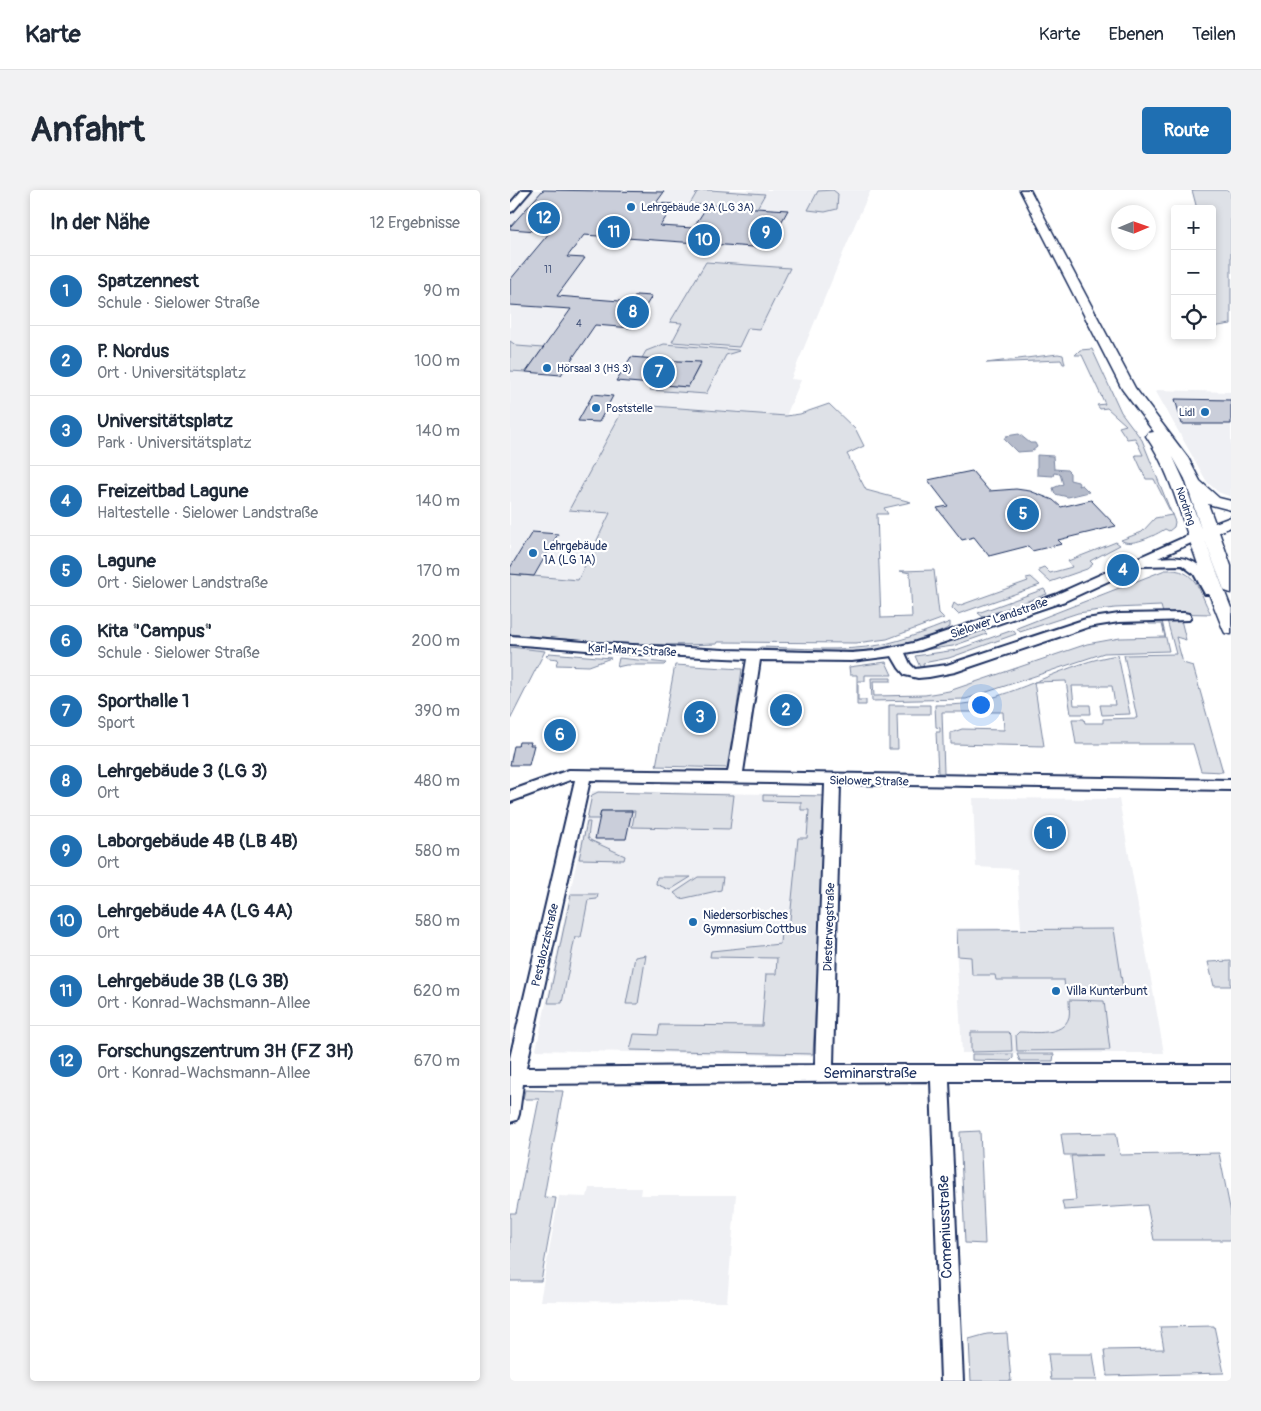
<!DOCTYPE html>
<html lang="de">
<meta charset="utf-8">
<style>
body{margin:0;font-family:Pangolin,sans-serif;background:#f2f2f3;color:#1f2937}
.controls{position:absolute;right:15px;top:15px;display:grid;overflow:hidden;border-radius:5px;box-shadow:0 2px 8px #0003}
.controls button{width:45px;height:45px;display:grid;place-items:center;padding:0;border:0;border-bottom:1px solid #e0e1e3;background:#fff;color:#1f2937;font:25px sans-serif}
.compass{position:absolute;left:601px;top:15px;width:45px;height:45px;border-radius:50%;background:#fff;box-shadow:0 2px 8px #0003;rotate:88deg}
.you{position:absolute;left:470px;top:514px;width:18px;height:18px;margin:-12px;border:4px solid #fff;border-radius:50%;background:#1a73e8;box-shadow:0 0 0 8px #1a73e833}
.badge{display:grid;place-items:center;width:32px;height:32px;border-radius:50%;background:#1f6fb2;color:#fff;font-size:16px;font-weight:700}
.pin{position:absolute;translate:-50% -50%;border:2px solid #fff;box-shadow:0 1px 5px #0006}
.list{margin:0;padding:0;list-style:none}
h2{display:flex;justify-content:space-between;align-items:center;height:65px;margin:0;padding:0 20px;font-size:21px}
h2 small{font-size:16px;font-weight:400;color:#747a83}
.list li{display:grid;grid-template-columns:32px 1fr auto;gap:15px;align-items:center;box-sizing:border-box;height:70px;padding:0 20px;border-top:1px solid #e0e1e3}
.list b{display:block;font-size:19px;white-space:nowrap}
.list p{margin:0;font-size:16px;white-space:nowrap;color:#747a83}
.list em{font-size:16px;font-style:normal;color:#747a83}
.icon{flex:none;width:28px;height:28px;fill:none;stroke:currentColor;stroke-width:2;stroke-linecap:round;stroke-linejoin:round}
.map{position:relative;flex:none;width:721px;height:1191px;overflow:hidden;border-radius:5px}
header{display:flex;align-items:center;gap:30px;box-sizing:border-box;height:70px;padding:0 25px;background:#fff;border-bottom:1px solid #e0e1e3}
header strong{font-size:24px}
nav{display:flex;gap:28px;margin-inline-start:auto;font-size:18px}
.intro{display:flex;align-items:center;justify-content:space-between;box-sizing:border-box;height:120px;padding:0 30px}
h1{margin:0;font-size:35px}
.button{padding:12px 22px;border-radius:5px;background:#1f6fb2;color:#fff;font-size:18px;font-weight:700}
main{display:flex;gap:30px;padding:0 30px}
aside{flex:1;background:#fff;border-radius:5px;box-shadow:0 2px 8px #0003}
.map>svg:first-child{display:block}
.built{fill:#eff0f4}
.green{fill:#dee1e7;stroke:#7c88a2}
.water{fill:#b5bbca;stroke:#77839f}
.building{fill:#caceda;stroke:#1b2f5e}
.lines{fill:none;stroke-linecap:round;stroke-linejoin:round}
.minor-casing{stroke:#1b2f5e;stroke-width:4}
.major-casing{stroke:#1b2f5e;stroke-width:3}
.minor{fill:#fff;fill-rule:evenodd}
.major{fill:#fff;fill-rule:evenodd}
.poi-dot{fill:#1f6fb2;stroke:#fff;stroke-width:2}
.labels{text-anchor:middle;stroke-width:4.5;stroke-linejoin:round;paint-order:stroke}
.number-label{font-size:10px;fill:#47577d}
.far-poi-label{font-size:11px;fill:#1b2f5e;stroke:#fff;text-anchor:start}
.far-street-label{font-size:11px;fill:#1b2f5e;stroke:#fff}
.poi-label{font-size:12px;fill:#1b2f5e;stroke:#fff;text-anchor:start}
.street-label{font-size:12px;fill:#1b2f5e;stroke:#fff}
.near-street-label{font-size:15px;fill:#1b2f5e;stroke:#fff}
</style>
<header>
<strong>Karte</strong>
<nav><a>Karte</a><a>Ebenen</a><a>Teilen</a></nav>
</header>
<div class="intro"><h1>Anfahrt</h1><a class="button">Route</a></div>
<main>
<aside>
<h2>In der Nähe<small>12 Ergebnisse</small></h2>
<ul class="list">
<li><span class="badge">1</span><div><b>Spatzennest</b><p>Schule · Sielower Straße</p></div><em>90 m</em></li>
<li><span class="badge">2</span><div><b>P. Nordus</b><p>Ort · Universitätsplatz</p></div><em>100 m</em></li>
<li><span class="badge">3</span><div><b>Universitätsplatz</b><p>Park · Universitätsplatz</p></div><em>140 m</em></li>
<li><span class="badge">4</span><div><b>Freizeitbad Lagune</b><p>Haltestelle · Sielower Landstraße</p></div><em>140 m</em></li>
<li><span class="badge">5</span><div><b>Lagune</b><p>Ort · Sielower Landstraße</p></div><em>170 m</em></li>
<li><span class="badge">6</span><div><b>Kita &quot;Campus&quot;</b><p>Schule · Sielower Straße</p></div><em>200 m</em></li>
<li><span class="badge">7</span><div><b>Sporthalle 1</b><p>Sport</p></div><em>390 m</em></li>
<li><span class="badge">8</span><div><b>Lehrgebäude 3 (LG 3)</b><p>Ort</p></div><em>480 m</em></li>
<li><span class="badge">9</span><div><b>Laborgebäude 4B (LB 4B)</b><p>Ort</p></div><em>580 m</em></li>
<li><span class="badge">10</span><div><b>Lehrgebäude 4A (LG 4A)</b><p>Ort</p></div><em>580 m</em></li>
<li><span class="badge">11</span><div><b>Lehrgebäude 3B (LG 3B)</b><p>Ort · Konrad-Wachsmann-Allee</p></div><em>620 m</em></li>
<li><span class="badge">12</span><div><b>Forschungszentrum 3H (FZ 3H)</b><p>Ort · Konrad-Wachsmann-Allee</p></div><em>670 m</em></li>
</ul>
</aside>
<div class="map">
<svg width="721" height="1191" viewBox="0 0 721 1191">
<rect width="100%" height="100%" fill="#fff"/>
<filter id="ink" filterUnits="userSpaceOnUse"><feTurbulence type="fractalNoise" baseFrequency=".02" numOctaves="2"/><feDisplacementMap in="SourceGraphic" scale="10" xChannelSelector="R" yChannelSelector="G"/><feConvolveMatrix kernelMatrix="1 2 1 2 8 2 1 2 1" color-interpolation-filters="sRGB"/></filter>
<g filter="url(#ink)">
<path class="built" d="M0,0H361L346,32L281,189L291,190L276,226L116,215L60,320L100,322L68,390L29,447L35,461L0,531Z
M645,200L721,202V307L708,302L697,292Z
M82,601L318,605L305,866L26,860Z
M463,608L609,609L654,863H452L445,738H511L507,679L466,677Z
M79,998H131L130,1005H226L217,1112L30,1111L49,1006L77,1007Z"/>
<path class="green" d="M192,0H200L255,4L247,18L180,14L187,2Z
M323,0L328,4L327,19L315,22L298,20L308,1Z
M682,0H721V134L702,137V91L706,82L702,70V19H687Z
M196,72L280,78L250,139L238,138L229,157L162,152L172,133L160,132Z
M0,151L7,156L33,158L16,182L0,181Z
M154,154L228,160L229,161L216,165L196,204L140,200L143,194L178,197L191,173L132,168L136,161Z
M582,159L611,222L632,250L665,332L664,337L659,341L655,339C646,345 620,358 611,350L632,342L645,328L662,325L644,289H636L625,265H633L625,248L617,249L609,237L616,235L597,218L590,219L587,215L595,214L572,165H565L570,160Z
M548,164L553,165L555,174H553L551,170L476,173Z
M116,214L276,226L290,224L319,214L346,240L354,256L337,264L356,300L401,312L374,318L378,324H367L371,428L402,427L400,383L390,381L424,380L429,423L434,428L377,449L346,453L208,452L207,454C138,457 68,451 0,444V384L68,390L100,323L59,320Z
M606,352L610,355L580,371L583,374L577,379L540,392L529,382V379L534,377L540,383L562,377L558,371Z
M655,380C688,378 688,401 701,424L653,423L651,416L605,418L568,423L510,442L507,438Z
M521,387L530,395L448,424L442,418L444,413L448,416L518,391L516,388Z
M534,399L537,404L473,427L468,423Z
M657,430H671L676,450L666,447L673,473L683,476L713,582L691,581L683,554H566L562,529H574L575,533H593V529L627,528L614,465L666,464Z
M638,431H652L659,461L594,463L456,509L362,511L361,488H381V491H363L364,506L415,505L439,501L577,454L610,448L655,447L652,434H639Z
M440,432V437C430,442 419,448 408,451C357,467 299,460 247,459L251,457C290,458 332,462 370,455C394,450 417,441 440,432Z
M473,440L477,444L443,456L414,460Z
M503,440L506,444L439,468L413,473L414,479L410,477L405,466L446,460Z
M0,457L35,461L0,530Z
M39,463L101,468L79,476L46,475L48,469L39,468L36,466Z
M608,465L620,524L592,525L590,515H605L602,496H562L564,515H580L581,524H561L556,491L524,492L534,556L441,554V543L452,539L494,540L493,522H432L434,583H428L426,542H430V538L426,537L425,515C437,515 449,515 460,513C511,504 557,472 608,465Z
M109,468L156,473L154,475H116L107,477Z
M376,472L382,485H355V491H348V510H356V515H347V485H340L339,477Z
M165,475L232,479L219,578L146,576Z
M379,515H420V524H387L388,559H379Z
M88,602L224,605L220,639L122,637L125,621H91L89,629H77L82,605Z
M253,605L317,606L303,864L120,860L124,844L148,845L150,835L252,836L256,784H266L267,768L200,767L201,761L270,754L271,740H279L288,648H297L299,620H291V612L253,611Z
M77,632H80L78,647L80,650L115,666L114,670L69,669Z
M147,687H181L160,700L146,694Z
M188,687H213L211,700L171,709L164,703Z
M61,704H88L87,709L78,710L71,747H65L52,813H38Z
M604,739L613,798H555L554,790H486L485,785H462L461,767L448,766L447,740Z
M136,765L128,814H116L125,767Z
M721,771V796H704L698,772Z
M559,810L594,811L600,860L507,861L506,845L509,842C524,842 553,847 559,827C560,822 559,815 559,810Z
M461,842H498L501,845L502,861L461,862Z
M462,864H503V868L500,871L462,870Z
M507,864H544L543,871H510Z
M15,900L53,901L34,1007L46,1008L31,1091H0V1023H6L29,909H13Z
M470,941L475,1054L455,1053L450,942Z
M606,943L610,965L709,963L721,1023V1050H644L637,1015L554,1020L552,1011L566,1010L561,966L594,965H554L551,944Z
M704,1136L714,1183L597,1186L594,1160L654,1159L650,1137Z
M497,1143L501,1191H461L459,1149L477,1144Z
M538,1164H583L587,1190H541Z"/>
<path class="water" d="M509,244L520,253H525L527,257L522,261L507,262L494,249L496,246Z
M527,265L543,266L544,279L557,280L560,283V290L568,292L569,294L568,296L572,295L579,302L558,307L545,304L543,298L553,294L550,284L544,283L543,286L527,285Z"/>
<path class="building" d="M33,0L154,2L146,13L165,14L150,36L183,38L198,15L278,20L257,58L74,45L57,67L75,68L47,106L122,112L126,105L142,106L122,138L85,135L51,185L16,182L61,119L0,115V90L40,42L0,39V37Z
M121,167L168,171L191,172L178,197L106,191Z
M83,204L103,206L89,232L68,231Z
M665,209L721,210V234H672Z
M462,281L479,301L506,299L520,301L543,310L551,317L581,310L606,336L548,350L552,354L522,361L518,356L479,366L464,347L452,350L427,318L438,316L418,290Z
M22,342L48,344L24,386L0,384V378Z
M266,510L288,511L286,529H264Z
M9,552H21L20,555H24L19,575H0L4,556H8Z
M91,621H122L116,649H85Z"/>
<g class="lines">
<defs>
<path id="minor" d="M12,0H21L3,21L0,22V14Z
M686,342L690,343L692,346L690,349L648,368C681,365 692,372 706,401L705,404H695L684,384L672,375L631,376L555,411L411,460L395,463L400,474L405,479L437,475L576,429L609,424L674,423L679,424L681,427L679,430L609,432L578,437L445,482L419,487L408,488L395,485L389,478L382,466L342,471L250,470L233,582L721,590V600L330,594L323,875H721V891H439L453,1191H431L421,891L13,894L9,924L7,930L0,932V868L65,590H60L0,612V601L59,580L218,582L237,469L128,464L0,454V446L86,453L214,460L342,463L365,461L403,453L545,405ZM80,590L315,594L305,875L16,878Z"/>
<path id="major" d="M510,0H520L625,198L678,268L690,291L709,308L721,311V320L698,314L705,333L721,327V337L709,342L721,376V403L715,401L713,398L694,348L721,418V444L715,443L713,439C703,414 693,389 684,363C670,323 660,281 636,246L638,243L644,242L612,199ZM663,267L675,289L691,339L674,291Z"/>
</defs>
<use href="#minor" class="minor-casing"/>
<use href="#major" class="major-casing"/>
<use href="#minor" class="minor"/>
<use href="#major" class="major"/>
</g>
</g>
<g class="poi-dot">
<circle cx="121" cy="17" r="5"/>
<circle cx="37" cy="178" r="5"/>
<circle cx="86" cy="218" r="5"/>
<circle cx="695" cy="222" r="5"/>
<circle cx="23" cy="363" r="5"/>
<circle cx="183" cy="732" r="5"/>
<circle cx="546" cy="801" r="5"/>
</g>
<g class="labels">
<g class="number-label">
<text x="38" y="83">11</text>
<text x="69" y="137">4</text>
</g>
<g class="far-poi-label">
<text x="131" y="21">Lehrgebäude 3A (LG 3A)</text>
<text x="47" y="182">Hörsaal 3 (HS 3)</text>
<text x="96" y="222">Poststelle</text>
<text x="685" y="226" text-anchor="end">Lidl</text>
</g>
<g class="far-street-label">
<text transform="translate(676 316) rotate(71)" y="4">Nordring</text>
</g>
<g class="poi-label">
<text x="33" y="360">Lehrgebäude<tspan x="33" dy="14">1A (LG 1A)</tspan></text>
<text x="193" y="729">Niedersorbisches<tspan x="193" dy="14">Gymnasium Cottbus</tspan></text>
<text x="556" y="805">Villa Kunterbunt</text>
</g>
<g class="street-label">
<text transform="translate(489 428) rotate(-19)" y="4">Sielower Landstraße</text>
<text transform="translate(122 460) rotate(3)" y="4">Karl-Marx-Straße</text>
<text transform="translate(359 591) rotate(1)" y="4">Sielower Straße</text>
<text transform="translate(319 737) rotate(-88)" y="4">Diesterwegstraße</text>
<text transform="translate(35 755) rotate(-77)" y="4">Pestalozzistraße</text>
</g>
<g class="near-street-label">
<text x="360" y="888">Seminarstraße</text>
<text transform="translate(435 1037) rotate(-92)" y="5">Comeniusstraße</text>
</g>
</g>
</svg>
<div class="controls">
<button>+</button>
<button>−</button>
<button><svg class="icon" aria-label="locate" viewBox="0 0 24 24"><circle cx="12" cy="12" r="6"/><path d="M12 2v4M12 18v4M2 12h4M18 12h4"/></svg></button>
</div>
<svg class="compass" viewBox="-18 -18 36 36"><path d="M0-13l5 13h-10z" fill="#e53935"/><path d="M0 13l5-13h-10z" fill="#747a83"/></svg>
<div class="you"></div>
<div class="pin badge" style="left:540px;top:643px">1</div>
<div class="pin badge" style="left:276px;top:520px">2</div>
<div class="pin badge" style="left:190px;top:527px">3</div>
<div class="pin badge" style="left:613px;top:380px">4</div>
<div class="pin badge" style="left:513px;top:324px">5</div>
<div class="pin badge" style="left:50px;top:545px">6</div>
<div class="pin badge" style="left:149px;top:182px">7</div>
<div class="pin badge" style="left:123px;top:122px">8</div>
<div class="pin badge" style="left:256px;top:43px">9</div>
<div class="pin badge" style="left:194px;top:50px">10</div>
<div class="pin badge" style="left:104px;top:42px">11</div>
<div class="pin badge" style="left:34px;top:28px">12</div>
</div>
</main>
